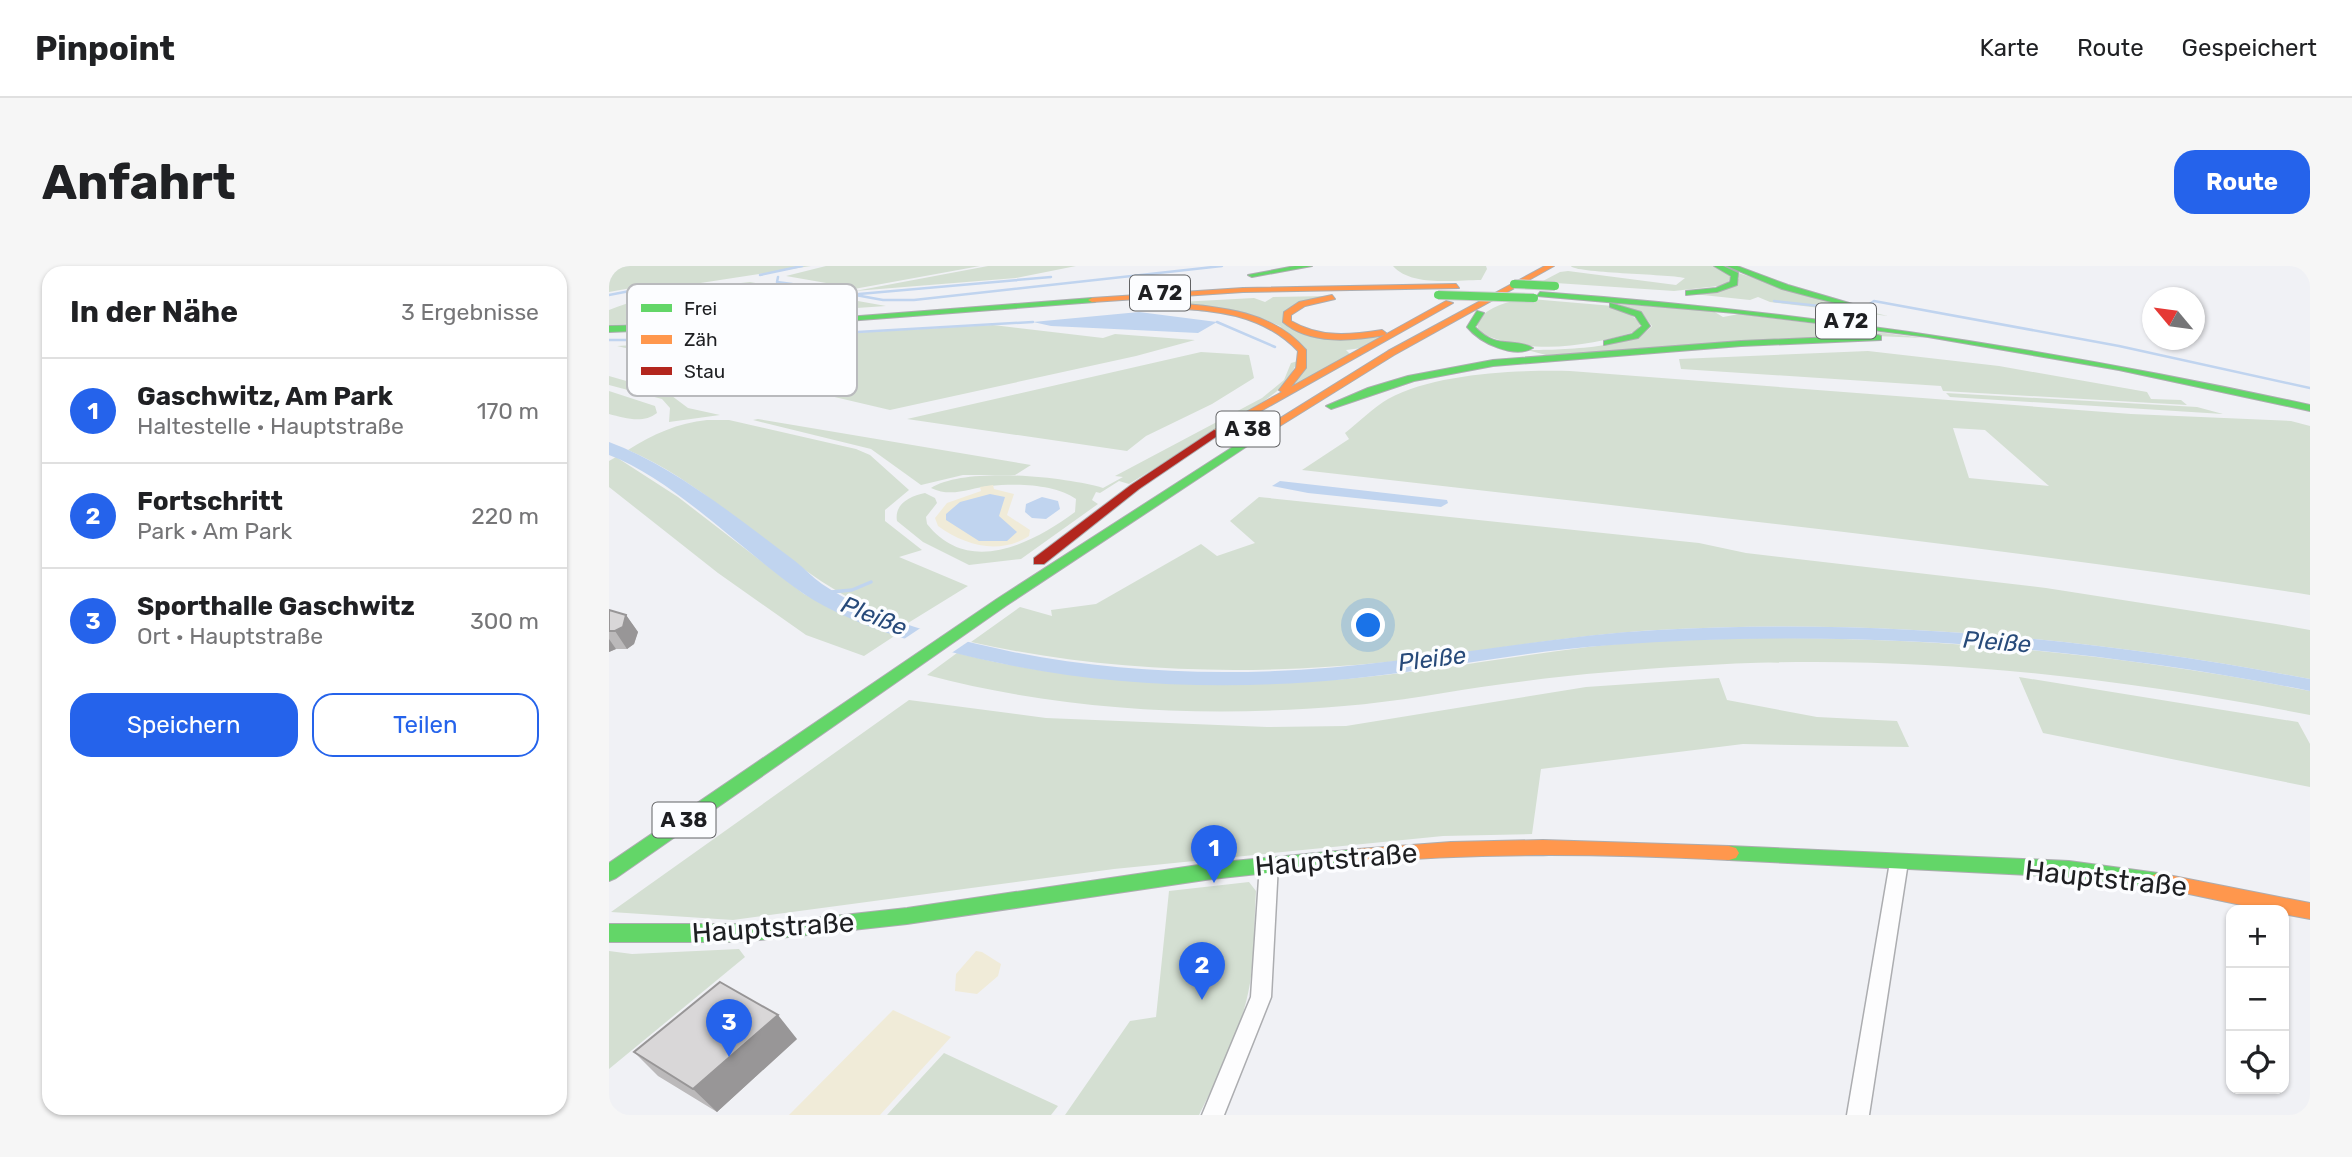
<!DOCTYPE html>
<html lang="de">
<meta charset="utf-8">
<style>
body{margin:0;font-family:Rubik,sans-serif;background:#f6f6f6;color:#202124}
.controls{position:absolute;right:21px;bottom:21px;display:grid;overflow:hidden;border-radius:14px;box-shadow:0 2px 5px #0004}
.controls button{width:63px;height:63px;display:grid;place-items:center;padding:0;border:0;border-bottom:2px solid #e0e0e0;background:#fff;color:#202124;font:35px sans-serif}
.compass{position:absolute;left:1533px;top:21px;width:63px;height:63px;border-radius:50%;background:#fff;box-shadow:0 2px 5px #0004;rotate:299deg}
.you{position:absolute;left:760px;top:360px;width:24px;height:24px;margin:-18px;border:5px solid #fff;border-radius:50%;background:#1a73e8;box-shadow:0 0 0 10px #1a73e833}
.badge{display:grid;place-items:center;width:46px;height:46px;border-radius:50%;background:#2563eb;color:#fff;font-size:23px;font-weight:700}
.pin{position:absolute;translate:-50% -58px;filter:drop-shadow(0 2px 4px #0008)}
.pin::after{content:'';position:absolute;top:37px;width:24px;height:21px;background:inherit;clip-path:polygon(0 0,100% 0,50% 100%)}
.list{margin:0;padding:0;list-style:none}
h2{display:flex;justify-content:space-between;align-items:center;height:91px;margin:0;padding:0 28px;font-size:30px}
h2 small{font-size:23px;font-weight:400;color:#757577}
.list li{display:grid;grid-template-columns:46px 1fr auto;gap:21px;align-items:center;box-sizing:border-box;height:105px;padding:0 28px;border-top:2px solid #e0e0e0}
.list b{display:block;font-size:26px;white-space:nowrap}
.list p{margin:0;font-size:23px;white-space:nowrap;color:#757577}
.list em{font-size:23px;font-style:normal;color:#757577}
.actions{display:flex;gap:14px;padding:21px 28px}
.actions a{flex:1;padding:16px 0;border:2px solid #2563eb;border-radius:21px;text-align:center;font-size:24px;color:#2563eb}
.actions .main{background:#2563eb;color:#fff}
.icon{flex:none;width:38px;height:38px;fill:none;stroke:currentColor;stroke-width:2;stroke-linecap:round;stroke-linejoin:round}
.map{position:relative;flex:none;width:1701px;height:849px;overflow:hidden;border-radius:21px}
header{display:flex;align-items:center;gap:42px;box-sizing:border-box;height:98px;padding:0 35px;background:#fff;border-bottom:2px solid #e0e0e0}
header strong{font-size:33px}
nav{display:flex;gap:38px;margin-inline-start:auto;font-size:24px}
.intro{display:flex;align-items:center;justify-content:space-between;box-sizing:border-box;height:168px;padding:0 42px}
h1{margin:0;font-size:49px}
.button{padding:18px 32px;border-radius:21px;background:#2563eb;color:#fff;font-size:24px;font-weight:700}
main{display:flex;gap:42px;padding:0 42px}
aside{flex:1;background:#fff;border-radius:21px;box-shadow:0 2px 5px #0004}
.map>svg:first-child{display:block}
.green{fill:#d4dfd2;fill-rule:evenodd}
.sand{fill:#f0ebd8}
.water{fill:#c0d4ef}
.pier{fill:#f0f1f5}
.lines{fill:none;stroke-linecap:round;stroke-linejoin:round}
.stream-far1{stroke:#c0d4ef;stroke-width:2.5}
.stream{stroke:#c0d4ef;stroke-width:3.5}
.street-casing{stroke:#acadb0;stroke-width:3}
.fast-casing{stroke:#acadb0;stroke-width:2}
.slow-casing{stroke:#acadb0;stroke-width:2}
.jam-casing{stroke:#acadb0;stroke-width:2}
.street{fill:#fdfdfe;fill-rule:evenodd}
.fast{fill:#63d668;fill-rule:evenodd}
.slow{fill:#ff974d;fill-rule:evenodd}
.jam{fill:#b3261e;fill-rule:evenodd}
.fast-bridge-casing{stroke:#cccdcf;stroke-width:10;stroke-linecap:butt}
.fast-bridge{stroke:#63d668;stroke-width:8}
.wall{fill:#bbb9ba}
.shaded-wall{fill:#989697}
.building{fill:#d9d7d8;stroke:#989697;stroke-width:2}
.labels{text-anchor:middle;stroke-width:7;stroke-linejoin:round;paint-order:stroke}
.shield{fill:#fcfdff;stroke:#616264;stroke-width:2}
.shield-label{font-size:21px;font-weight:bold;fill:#1e1f22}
.water-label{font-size:24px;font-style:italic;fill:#274a7a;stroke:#fcfdff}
.near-street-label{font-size:28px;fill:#1e1f22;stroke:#fcfdff}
.key{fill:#fcfdff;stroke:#b9babd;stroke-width:2}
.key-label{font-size:19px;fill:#1e1f22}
</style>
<header>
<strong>Pinpoint</strong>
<nav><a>Karte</a><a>Route</a><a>Gespeichert</a></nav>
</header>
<div class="intro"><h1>Anfahrt</h1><a class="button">Route</a></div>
<main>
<aside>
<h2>In der Nähe<small>3 Ergebnisse</small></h2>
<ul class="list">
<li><span class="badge">1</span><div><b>Gaschwitz, Am Park</b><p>Haltestelle · Hauptstraße</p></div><em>170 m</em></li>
<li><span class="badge">2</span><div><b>Fortschritt</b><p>Park · Am Park</p></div><em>220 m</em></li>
<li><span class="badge">3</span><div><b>Sporthalle Gaschwitz</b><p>Ort · Hauptstraße</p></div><em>300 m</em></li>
</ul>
<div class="actions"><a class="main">Speichern</a><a>Teilen</a></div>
</aside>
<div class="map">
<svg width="1701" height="849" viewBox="0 0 1701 849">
<rect width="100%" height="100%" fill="#f0f1f5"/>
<path class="green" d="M16,0H202L72,20L50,17L0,26V6Z
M217,0H371L245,23L217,20L223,18L177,10Z
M379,0H467L407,12L246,25Z
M784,0H877L878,3L872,14C848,14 802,21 784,0Z
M962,0H1104L1122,9L1118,19L1065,25L932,16L951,6L959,5L1067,19L1076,12C1058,8 965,7 962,0Z
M1123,5L1223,37L1279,50L1161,36L1149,31L1141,34L1084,28L1125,20L1130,12Z
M141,16L277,40L0,59V44C46,26 93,21 141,16Z
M720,30L674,50L711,71L777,68L753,82L737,84L742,89L683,123L698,96L671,60L657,54L620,44L552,37L645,32L656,36L664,31Z
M922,33L1004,40L1014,43L1032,57L1028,65C978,81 919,90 870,66L867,55C883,39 900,34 922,33Z
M1008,38L1104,45L1114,51L1130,48L1314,72L1266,70L937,89L918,84C947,84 1025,83 1043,60L1033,47Z
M384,59L494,72L506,68L586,74L527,90L281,144L8,80Z
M1259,85L1390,100L1538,126L1542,133L1572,134L1578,139L1334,125L1332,120L1072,103L1070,93Z
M592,86L640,89L645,112L603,138L537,170L518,185L298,153Z
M689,95L676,119L655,135L520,218L510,215L491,227L487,226L483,234L489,238L412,293L360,299L314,276L288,255C285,238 301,230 316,227L326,232L328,237L317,251L318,258C360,311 424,277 466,246L467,233C447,218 406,217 381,220C360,222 343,232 322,222C357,200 457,211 494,222L514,211L506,210L653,132L675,114L682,97Z
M961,105L1522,148L1682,155L1701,160V329C1366,277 1029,243 693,204L740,173L736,167C750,156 764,142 779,133C827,107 907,104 961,105ZM1344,162L1376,164L1440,220L1360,212Z
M0,110L59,127L79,142L111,149L60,156L61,142L53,133L0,119Z
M0,125L46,140L48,147C34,158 16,152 0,148Z
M1337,127L1588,141L1614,148L1341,131Z
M149,153L422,199L406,209H354L312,219L262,183L144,154Z
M98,154H120L247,183L261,189L300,224L276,244V255L313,284L290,291L359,320L299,357C191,325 121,228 19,184C44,168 69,157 98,154Z
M7,191L69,231L195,328L262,361L287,369L255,390L197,369L109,307L0,221V195Z
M650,231L1090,277L1137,287L1437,322L1667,358L1701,364V413C1486,372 1267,352 1048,364C958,369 869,387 779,396C639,410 500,407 362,376L411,341L443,350L442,344L487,338L592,278L608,290L646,277L621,255Z
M1148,372C1334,371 1518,389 1701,425V449C1495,409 1292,386 1082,400C1019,404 957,409 894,418C841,425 788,436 735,440C596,452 453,445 318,409L348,387C473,419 608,423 737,413C818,406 899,391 979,381C1035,374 1092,374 1148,372Z
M1410,411L1689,456L1701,478V521L1434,467Z
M1110,412L1118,434L1208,451L1288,455L1300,481L1134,478L932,503L923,568L834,570L505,603L124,654L2,646L300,434L437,452L658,461L737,460L977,421Z
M640,616L647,625C645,655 646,688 641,717C633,764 611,807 590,849H456L521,755L547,751L560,625Z
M130,683L136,691L0,803V685L23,688Z
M335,787L449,840L442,849H278Z"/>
<path class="sand" d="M384,219L385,223L405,228L398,249L421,264L420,270C390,289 357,280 329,260L326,252L338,237L372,225L371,221Z
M367,685L373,686L392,698L389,710L368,728L346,725L347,708Z
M284,744L342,771L271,849H180Z"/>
<path class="water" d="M530,46L608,56L589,67L442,60L424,56Z
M0,176C65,200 130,253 186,295C195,302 203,311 213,318C268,355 340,372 404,386C527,411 660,411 784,395C872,385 959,369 1048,364C1267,352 1486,372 1701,413V425C1471,379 1238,362 1003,379C915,385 828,404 739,413C626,424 507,421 395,398C334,386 246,362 195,328C135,287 66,214 0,189Z
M671,215L838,234L839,237L832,241L699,227L663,220Z
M381,228L396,231L390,250L408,266L398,275H370L337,254V248L351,236Z
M433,231L449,235L451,243L437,253L423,252L416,246L417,238Z"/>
<path class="pier" d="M316,359L363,373L341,388L292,375Z"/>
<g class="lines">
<path class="stream-far1" d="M151,9L193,0
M169,11L168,16L183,18
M191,19L274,34H305L613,0
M250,28L442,11
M0,29L31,23
M1165,35L1248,44
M1258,40L1265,35L1510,80L1701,122
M608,56L666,81
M0,74H110L424,56"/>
<path class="stream" d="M222,326L243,324L262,316"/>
<defs>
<path id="street" d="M1290,589L1296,591L1299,596L1260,849H1238L1281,596L1284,591Z
M660,591L666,593L669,598L662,731L615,849H593L642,731L651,598L654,593Z"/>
<path id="fast" d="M686,0H703L643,11L639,9Z
M1105,0H1114L1129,7L1128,19L1108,26L1077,29V25L1107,22L1121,16L1122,10Z
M1118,0H1128L1179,19L1264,44L1260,46L1173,23Z
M931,26C1192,45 1445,83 1701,139V145L1510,104L1319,71L1126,47L928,30Z
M483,32L486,36L212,57L0,66V60L212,53Z
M1001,37L1032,46L1041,60L1029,72L995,79V75L1023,68L1033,60L1026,50L1001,41Z
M868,45L875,47L866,61C887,84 905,71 924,82C905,93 871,77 858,61Z
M1269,69L1272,70V74L1132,80L884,100L805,115L722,143L717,140L759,122L799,110L884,94L1132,75Z
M658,159L667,161L398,339L7,612L0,615V597L388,333Z
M1120,580L1460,595L1549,607L1556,610L1559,615L1556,620L1549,623L1460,611L1120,594L1113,592L1110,587L1113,582Z
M749,583L756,585L759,590L756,595L749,597L603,613L298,658L189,670L130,676H0V658H130L189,654L298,642L603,597Z"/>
<path id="slow" d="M936,0H945L785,89L666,163L657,161L779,85Z
M847,18L850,22L634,26L483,36L479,34L483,32L634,22Z
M723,29L726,33L696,40L682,49V55C711,72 741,69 773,64L777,67L776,69C743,75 701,79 674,56L675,46L690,36Z
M837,35L844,37L609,169L605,168V164L673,126L670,124L687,102L689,85C664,59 633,49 598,45C586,43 570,44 560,39L564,37C612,41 664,45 697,84V102L682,121Z
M934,574L1120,580L1127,582L1130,587L1127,592L1120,594C996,588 873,586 749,597L742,595L739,590L742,585L749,583L842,576Z
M1549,607L1701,637V653L1675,648V644H1656L1542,620L1539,615L1542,610Z"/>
<path id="jam" d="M605,164L614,166L530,223L435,298H425V292L522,219Z"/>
</defs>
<use href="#street" class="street-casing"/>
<use href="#fast" class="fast-casing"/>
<use href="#slow" class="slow-casing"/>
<use href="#jam" class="jam-casing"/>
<use href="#street" class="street"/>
<use href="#fast" class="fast"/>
<use href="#slow" class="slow"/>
<use href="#jam" class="jam"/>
<defs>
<path id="fast-bridge" d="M905,18L946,20
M829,29L925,32"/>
</defs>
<use href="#fast-bridge" class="fast-bridge-casing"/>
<use href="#fast-bridge" class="fast-bridge"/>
</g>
<path class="wall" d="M0,344L17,349L29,366L25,378L18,383H7L0,386Z
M188,773L108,846L49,810L25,786Z"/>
<path class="shaded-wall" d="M17,349L29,366L25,378L18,383L6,365Z
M0,373L7,383L0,386Z
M169,749L188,773L108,846L84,823Z"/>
<path class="building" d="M0,344L17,349L14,361L6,365H0Z
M111,716L169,749L84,823L25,786Z"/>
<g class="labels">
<g class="shield">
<rect x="521" y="9.5" width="60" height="35" rx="5"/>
<rect x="1207" y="37.5" width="60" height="35" rx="5"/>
<rect x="607.5" y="145.5" width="63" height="35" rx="5"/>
<rect x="43.5" y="536.5" width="63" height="35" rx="5"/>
</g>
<g class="shield-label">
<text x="551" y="34">A 72</text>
<text x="1237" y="62">A 72</text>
<text x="639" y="170">A 38</text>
<text x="75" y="561">A 38</text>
</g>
<g class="water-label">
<text transform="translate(265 350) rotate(22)" y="8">Pleiße</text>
<text transform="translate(1388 376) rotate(4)" y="8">Pleiße</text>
<text transform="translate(823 393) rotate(-7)" y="8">Pleiße</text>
</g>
<g class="near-street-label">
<text transform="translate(727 593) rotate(-5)" y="10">Hauptstraße</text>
<text transform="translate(1497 612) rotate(6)" y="10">Hauptstraße</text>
<text transform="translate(164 661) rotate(-4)" y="10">Hauptstraße</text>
</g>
</g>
<rect x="18" y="18" width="230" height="112" rx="10" class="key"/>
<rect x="32" y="38" width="31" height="8" fill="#63d668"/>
<rect x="32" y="69" width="31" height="9" fill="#ff974d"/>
<rect x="32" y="101" width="31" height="8" fill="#b3261e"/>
<g class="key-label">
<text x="75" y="49">Frei</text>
<text x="75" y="80">Zäh</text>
<text x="75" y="112">Stau</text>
</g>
</svg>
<div class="controls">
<button>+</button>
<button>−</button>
<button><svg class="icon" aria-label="locate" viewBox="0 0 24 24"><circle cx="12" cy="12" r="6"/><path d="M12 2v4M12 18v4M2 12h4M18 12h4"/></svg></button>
</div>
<svg class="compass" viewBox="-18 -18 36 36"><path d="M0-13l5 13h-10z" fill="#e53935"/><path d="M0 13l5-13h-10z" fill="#757577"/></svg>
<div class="you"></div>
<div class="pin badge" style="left:605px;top:617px">1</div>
<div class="pin badge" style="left:593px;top:734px">2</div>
<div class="pin badge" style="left:120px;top:791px">3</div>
</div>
</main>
